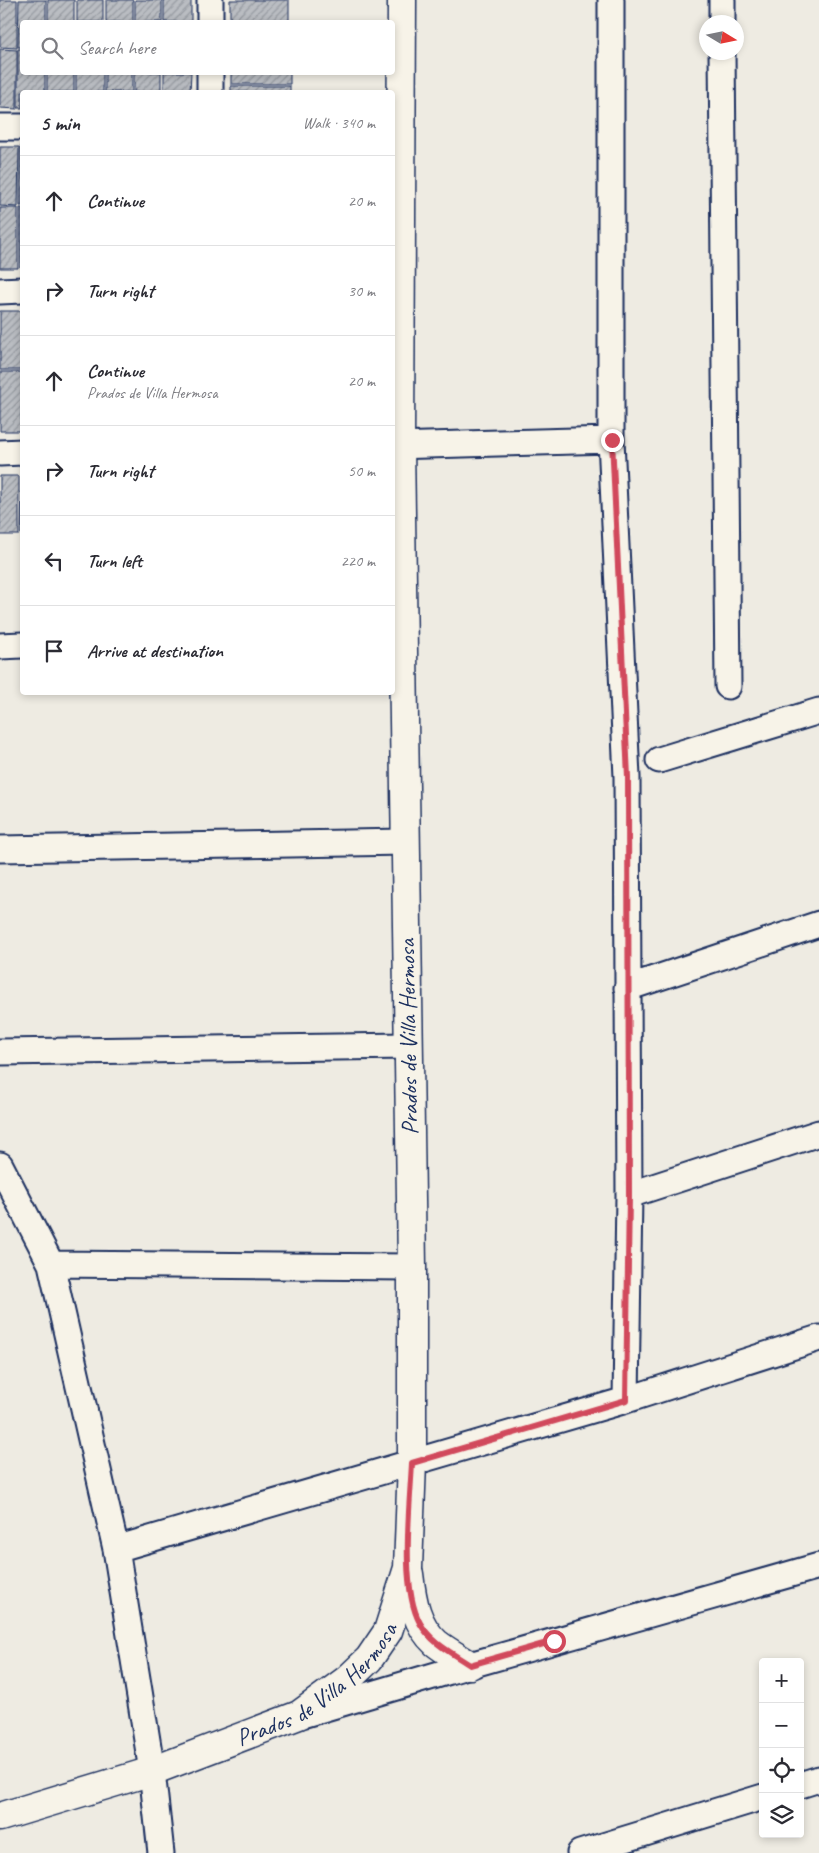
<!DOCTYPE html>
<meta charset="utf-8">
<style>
body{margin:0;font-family:Caveat,sans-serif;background:#f2f2f3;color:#2b2b33}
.controls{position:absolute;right:15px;bottom:15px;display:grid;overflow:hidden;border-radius:5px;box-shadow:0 2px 8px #0003}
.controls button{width:45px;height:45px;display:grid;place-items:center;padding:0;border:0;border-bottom:1px solid #e1e1e2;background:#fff;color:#2b2b33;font:25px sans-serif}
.compass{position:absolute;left:699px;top:15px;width:45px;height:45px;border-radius:50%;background:#fff;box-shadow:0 2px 8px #0003;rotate:100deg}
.stop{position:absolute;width:15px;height:15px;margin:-11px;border:4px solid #d1495b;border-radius:50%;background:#fff}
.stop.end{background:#d1495b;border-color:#fff;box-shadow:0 1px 5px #0008}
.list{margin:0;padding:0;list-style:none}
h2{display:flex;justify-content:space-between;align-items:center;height:65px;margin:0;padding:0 20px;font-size:21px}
h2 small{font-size:16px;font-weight:400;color:#7c7c81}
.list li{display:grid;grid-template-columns:32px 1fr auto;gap:15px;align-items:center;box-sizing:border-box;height:90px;padding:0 20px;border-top:1px solid #e1e1e2}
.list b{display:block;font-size:19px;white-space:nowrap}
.list p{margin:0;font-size:16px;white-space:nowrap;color:#7c7c81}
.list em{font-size:16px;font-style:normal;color:#7c7c81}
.icon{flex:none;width:28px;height:28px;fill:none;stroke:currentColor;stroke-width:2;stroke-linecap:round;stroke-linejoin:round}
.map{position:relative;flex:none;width:819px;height:1853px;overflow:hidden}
.search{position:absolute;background:#fff;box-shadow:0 2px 8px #0003;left:20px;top:20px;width:375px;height:55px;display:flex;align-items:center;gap:12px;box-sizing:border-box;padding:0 18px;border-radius:5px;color:#7c7c81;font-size:19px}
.panel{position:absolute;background:#fff;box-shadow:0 2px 8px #0003;left:20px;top:90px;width:375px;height:605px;border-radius:5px}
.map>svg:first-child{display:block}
.building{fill:url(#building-hatch);stroke:#1b2f5e}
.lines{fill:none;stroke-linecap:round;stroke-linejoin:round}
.street-casing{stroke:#1b2f5e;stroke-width:29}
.secondary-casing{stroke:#1b2f5e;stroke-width:31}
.street{stroke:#f7f3e8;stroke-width:25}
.secondary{stroke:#f7f3e8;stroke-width:28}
.route{stroke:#d1495b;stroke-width:6}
.labels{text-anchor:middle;stroke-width:4;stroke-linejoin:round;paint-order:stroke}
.street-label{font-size:24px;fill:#1b2f5e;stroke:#f7f3e8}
</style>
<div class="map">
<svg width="819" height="1853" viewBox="0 0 819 1853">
<defs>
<pattern id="building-hatch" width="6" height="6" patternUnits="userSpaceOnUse" patternTransform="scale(1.25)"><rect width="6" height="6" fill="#babdc2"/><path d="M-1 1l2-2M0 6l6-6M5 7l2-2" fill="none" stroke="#969aa1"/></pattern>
</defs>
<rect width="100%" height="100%" fill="#eeebe2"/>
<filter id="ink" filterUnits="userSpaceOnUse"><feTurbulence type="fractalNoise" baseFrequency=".02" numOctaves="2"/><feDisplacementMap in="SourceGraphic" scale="10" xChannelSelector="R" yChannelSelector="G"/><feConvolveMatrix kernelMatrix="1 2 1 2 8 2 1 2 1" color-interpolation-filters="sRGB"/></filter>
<g filter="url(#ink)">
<path class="building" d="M0,0H17V48L0,47Z
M19,0H46V22H22V47H18Z
M48,0H74V22H48Z
M77,0H103V22H77Z
M106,0H133V22H106Z
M135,0H162V22H135Z
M164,0H191V22H164Z
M230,0H289V22H230Z
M0,49L17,50V109L0,108Z
M18,49H22V72H45V92H22V108H18Z
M47,72H74V92H47Z
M76,72H103V92H76Z
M105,72H132V92H105Z
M134,72H161V92H134Z
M164,72H191L190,92H164Z
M231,72H290V84H231Z
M231,86H290V92H231Z
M0,147H19L18,207L0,206Z
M20,147H22V206H20Z
M0,208H18V268H0Z
M20,208H22V267H20Z
M0,311H22V370H0Z
M0,372H22L21,431H0Z
M22,475V534H21Z
M0,476H19V535H0Z"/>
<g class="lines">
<defs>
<path id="street" d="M210,0V22
M611,0V440L627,777L629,1195L626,1400
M722,0V22
M722,52L728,686
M210,72V92
M0,127H22
M0,291L22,290
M392,446L611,440
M0,453L22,452
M0,646L22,645
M659,760L819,711
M0,849L405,842
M627,988L819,924
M0,1052L408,1046
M0,1165L51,1264L116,1549L152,1771L161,1853
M629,1195L819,1133
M51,1264L412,1267
M116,1549L626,1400L819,1338
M305,1714L470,1665L819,1566
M800,1785L819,1779
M580,1853L763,1797"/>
<g id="secondary">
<path d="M409,1574C412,1600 416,1625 436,1643C446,1651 459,1658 470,1665"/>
<path id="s1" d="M0,1817L152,1771L299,1715L348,1679L369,1659L388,1631L408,1568L412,1463V1267L400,446L402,0"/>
</g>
</defs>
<use href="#street" class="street-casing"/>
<use href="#secondary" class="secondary-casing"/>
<use href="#street" class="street"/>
<use href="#secondary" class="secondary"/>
</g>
</g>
<g class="lines" filter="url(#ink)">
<path class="route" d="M554,1641L470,1665C452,1653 431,1643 420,1623C400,1587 410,1505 412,1463L626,1400L629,1195L628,777L612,440"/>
</g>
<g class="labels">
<g class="street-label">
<text transform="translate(408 1037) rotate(-91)" y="8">Prados de Villa Hermosa</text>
<text dy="8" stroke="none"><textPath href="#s1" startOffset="348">Prados de Villa Hermosa</textPath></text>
</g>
</g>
</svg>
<div class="controls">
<button>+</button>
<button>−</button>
<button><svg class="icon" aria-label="locate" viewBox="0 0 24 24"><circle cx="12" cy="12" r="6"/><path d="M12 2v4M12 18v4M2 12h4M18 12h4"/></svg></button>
<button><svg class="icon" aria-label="layers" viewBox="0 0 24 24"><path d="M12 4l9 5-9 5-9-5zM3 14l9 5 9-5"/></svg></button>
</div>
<svg class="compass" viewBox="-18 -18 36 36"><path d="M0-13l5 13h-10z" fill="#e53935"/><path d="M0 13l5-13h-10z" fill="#7c7c81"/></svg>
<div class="stop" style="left:554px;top:1641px"></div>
<div class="stop end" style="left:612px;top:440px"></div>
<div class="search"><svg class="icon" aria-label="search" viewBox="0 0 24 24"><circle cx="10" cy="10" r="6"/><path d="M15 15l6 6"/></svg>Search here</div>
<section class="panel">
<h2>5 min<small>Walk · 340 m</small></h2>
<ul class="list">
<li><svg class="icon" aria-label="ahead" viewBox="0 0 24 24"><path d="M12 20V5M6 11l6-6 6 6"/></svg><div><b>Continue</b></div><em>20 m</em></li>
<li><svg class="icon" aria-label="right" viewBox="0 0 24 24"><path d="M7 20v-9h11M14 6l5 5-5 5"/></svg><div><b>Turn right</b></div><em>30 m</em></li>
<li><svg class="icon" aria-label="ahead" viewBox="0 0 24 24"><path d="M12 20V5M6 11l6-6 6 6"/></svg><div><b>Continue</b><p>Prados de Villa Hermosa</p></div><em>20 m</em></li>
<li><svg class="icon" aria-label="right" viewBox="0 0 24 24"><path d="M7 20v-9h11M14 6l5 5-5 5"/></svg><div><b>Turn right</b></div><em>50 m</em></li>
<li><svg class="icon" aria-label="left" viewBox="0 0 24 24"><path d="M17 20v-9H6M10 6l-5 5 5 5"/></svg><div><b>Turn left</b></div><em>220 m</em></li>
<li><svg class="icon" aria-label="arrive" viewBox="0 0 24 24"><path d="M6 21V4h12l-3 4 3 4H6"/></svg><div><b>Arrive at destination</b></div></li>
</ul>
</section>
</div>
